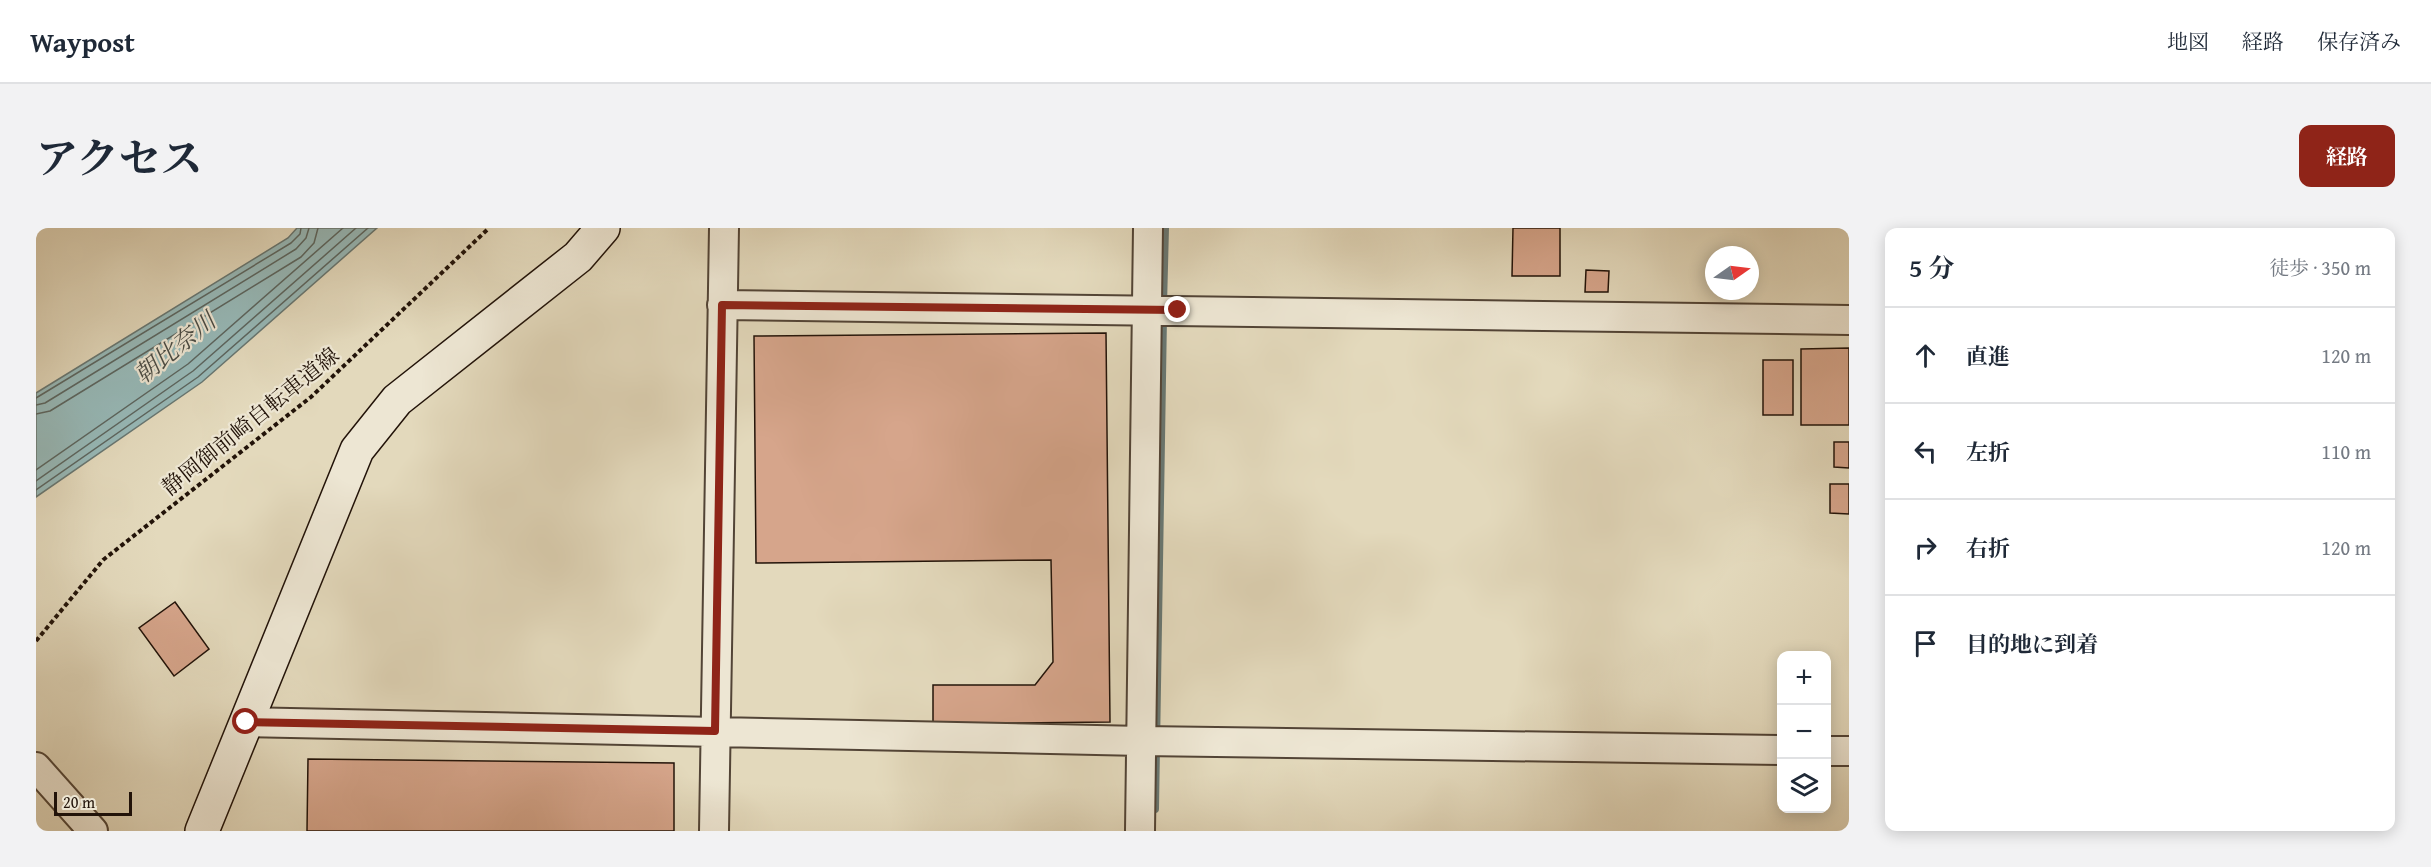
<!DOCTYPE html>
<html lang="ja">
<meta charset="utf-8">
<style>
body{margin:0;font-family:"Gentium Book Plus","Noto Serif JP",serif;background:#f2f2f3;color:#1f2937}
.controls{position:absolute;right:18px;bottom:18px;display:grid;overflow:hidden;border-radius:12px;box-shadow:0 3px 15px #0003}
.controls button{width:54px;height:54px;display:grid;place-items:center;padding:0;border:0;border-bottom:2px solid #e0e1e3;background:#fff;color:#1f2937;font:30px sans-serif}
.compass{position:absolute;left:1669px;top:18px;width:54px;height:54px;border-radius:50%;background:#fff;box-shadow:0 3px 15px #0003;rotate:76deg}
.scale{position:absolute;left:18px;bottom:15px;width:78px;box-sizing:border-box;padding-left:6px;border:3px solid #221309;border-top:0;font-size:16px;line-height:21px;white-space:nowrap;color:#221309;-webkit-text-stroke:4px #ede6d3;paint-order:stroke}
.stop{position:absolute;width:18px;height:18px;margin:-14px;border:4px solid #8f2418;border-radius:50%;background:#fff}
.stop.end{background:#8f2418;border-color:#fff;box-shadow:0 2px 6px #0008}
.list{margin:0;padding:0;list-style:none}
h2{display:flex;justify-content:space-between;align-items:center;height:78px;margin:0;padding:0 24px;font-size:26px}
h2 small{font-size:20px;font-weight:400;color:#747a83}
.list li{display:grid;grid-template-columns:39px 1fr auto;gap:18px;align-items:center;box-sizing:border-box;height:96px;padding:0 24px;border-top:2px solid #e0e1e3}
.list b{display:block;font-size:22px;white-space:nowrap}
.list em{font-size:20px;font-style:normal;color:#747a83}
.icon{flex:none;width:33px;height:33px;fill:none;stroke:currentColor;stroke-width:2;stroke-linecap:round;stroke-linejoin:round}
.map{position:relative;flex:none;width:1813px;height:603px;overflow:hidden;border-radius:12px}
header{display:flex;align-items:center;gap:36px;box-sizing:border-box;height:84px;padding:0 30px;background:#fff;border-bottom:2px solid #e0e1e3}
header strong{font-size:28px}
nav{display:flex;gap:33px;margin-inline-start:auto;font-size:21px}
.intro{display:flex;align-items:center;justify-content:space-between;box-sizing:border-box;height:144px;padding:0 36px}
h1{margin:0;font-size:42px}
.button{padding:15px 27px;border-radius:12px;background:#8f2418;color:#fff;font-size:21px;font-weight:700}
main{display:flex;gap:36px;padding:0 36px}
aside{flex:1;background:#fff;border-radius:12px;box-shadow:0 3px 15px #0003}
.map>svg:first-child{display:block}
.water{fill:#97b9b8;stroke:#687772;stroke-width:1.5}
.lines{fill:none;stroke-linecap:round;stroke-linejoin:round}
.shore{stroke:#5c6660;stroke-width:1.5}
.stream{stroke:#687772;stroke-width:8}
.building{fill:#d6a58b;stroke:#221309;stroke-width:1.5}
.street-casing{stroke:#524436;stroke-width:32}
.secondary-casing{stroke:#221309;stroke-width:36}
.path{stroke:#221309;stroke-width:4;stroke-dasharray:4.5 3;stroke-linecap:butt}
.street{stroke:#ede6d3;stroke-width:28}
.secondary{stroke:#ede6d3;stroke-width:33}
.route{stroke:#8f2418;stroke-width:8}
.labels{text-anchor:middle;stroke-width:4.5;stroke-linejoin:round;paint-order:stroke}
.street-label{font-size:22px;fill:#221309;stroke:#ede6d3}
.water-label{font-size:24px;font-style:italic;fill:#4b4d46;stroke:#ede6d3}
</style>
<header>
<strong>Waypost</strong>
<nav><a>地図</a><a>経路</a><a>保存済み</a></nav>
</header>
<div class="intro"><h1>アクセス</h1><a class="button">経路</a></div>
<main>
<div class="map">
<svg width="1813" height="603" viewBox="0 0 1813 603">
<rect width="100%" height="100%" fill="#e3d9bc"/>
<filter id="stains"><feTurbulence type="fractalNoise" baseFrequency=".00333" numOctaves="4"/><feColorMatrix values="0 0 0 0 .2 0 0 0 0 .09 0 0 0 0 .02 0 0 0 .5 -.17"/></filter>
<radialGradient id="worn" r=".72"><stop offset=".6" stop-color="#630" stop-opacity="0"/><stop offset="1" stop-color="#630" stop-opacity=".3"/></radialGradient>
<path class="water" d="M261,0H341L166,154L0,269V165L252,10Z"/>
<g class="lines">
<path class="shore" d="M0,170L255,15L264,6L265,0
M0,177L9,175L260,21L270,10L273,0
M0,186L14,183L265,29L278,15L282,0
M0,242L152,136L307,0
M0,253L157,143L320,0
M0,262L162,149L332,0"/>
<path class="stream" d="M1127,77L1129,0
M1119,581L1127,89"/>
</g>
<path class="building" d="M1477,0H1524V48H1476Z
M1550,42L1573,43L1572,64H1549Z
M1070,105L1074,494L897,496V457H999L1017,434L1015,332L720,335L718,108Z
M1813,120V197H1765V121Z
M1727,132H1757V187H1727Z
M1798,214H1813V240L1798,239Z
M1794,256H1813V286L1794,285Z
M139,374L173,421L138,448L103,400Z
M272,531L638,535V603H271Z"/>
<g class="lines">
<defs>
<path id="street" d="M686,77L1813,92
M210,494L1106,513L1746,522
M1790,523H1813
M0,539L57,603
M678,603L688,0
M1104,603L1112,0"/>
<path id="secondary" d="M166,603L321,222L361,172L542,29L567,0"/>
</defs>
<use href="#street" class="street-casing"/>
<use href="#secondary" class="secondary-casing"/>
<path class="path" d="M0,413L67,332L275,169L453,0"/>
<use href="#street" class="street"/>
<use href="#secondary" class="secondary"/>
</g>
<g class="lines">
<path class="route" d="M210,494L679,503L686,77L1142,82"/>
</g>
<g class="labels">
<g class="street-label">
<text transform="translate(214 193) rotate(-39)" y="8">静岡御前崎自転車道線</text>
</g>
<g class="water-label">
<text transform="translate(139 120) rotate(-39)" y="8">朝比奈川</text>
</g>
</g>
<rect width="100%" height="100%" filter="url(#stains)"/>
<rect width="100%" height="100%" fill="url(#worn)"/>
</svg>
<div class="controls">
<button>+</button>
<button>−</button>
<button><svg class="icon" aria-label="layers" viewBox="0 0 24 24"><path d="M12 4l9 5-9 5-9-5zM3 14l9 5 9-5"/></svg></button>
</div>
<svg class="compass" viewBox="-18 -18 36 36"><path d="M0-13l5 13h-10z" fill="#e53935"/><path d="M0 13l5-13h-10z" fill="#747a83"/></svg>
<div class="scale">20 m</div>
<div class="stop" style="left:210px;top:494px"></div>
<div class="stop end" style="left:1142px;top:82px"></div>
</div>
<aside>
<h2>5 分<small>徒歩 · 350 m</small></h2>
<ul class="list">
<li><svg class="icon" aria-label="ahead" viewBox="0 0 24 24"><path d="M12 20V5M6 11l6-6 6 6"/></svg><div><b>直進</b></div><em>120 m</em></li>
<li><svg class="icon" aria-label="left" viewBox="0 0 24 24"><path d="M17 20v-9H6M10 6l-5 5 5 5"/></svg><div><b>左折</b></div><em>110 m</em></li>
<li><svg class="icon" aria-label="right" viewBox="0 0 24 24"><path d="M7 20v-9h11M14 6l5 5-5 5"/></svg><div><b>右折</b></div><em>120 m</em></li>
<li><svg class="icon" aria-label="arrive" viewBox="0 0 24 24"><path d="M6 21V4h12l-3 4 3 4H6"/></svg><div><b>目的地に到着</b></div></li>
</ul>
</aside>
</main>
